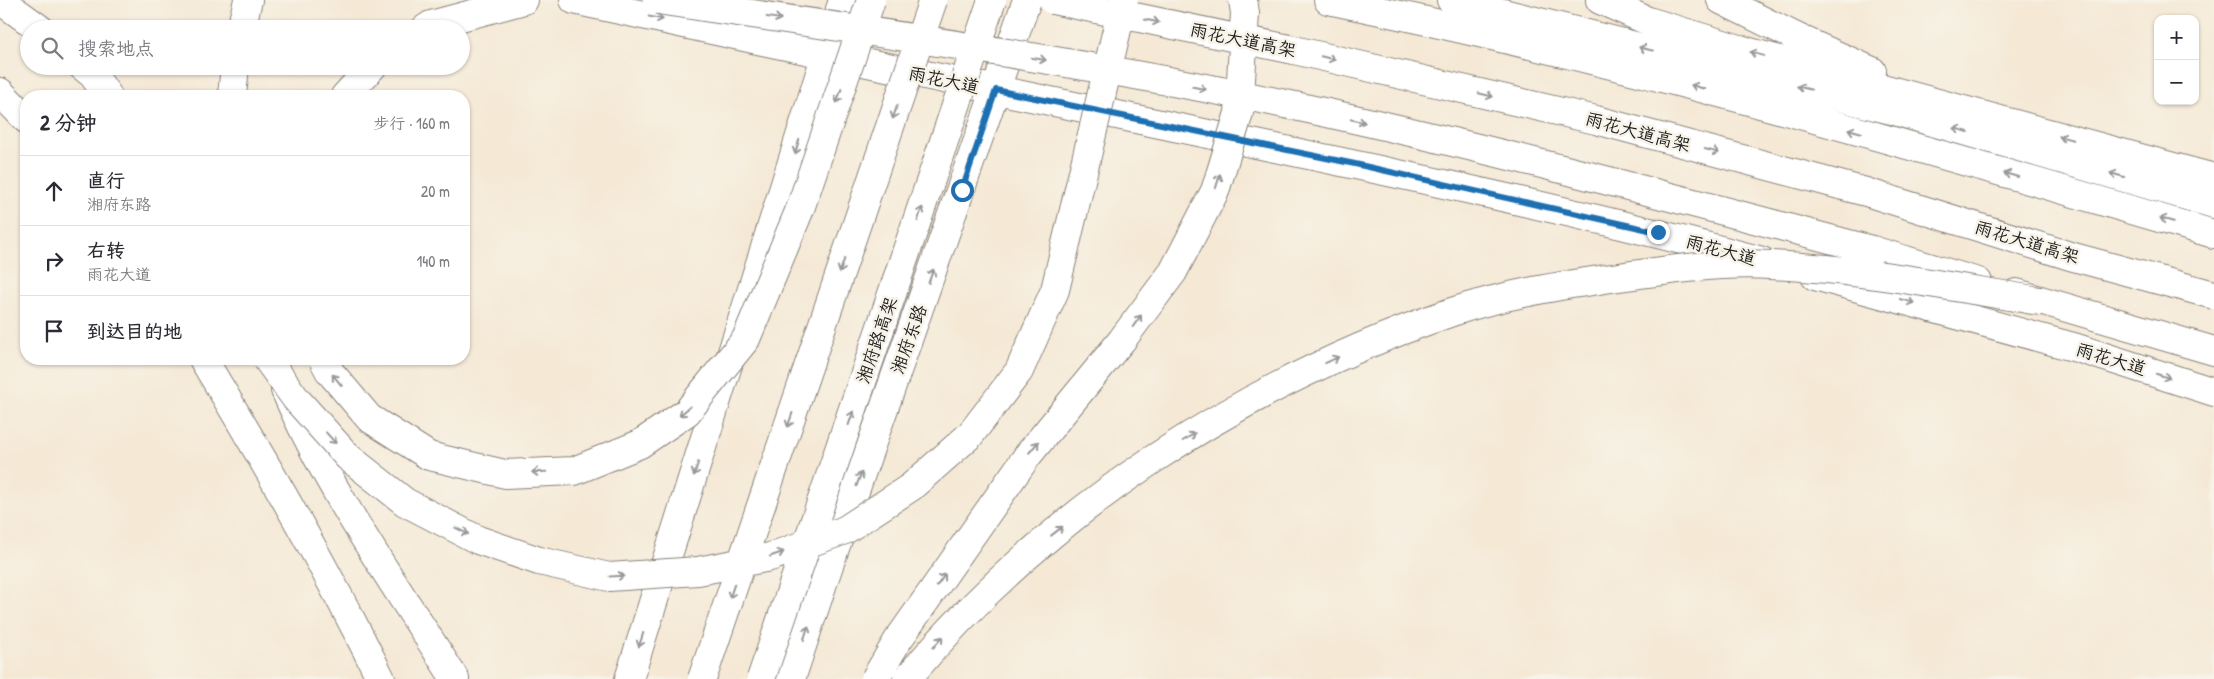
<!DOCTYPE html>
<html lang="zh">
<meta charset="utf-8">
<style>
body{margin:0;font-family:"Patrick Hand","LXGW WenKai TC",sans-serif;background:#f7f7f7;color:#2b2b33}
.controls{position:absolute;right:15px;top:15px;display:grid;overflow:hidden;border-radius:10px;box-shadow:0 1px 4px #0004}
.controls button{width:45px;height:45px;display:grid;place-items:center;padding:0;border:0;border-bottom:1px solid #e1e1e2;background:#fff;color:#2b2b33;font:25px sans-serif}
.stop{position:absolute;width:15px;height:15px;margin:-11px;border:4px solid #1f6fb2;border-radius:50%;background:#fff}
.stop.end{background:#1f6fb2;border-color:#fff;box-shadow:0 1px 5px #0008}
.list{margin:0;padding:0;list-style:none}
h2{display:flex;justify-content:space-between;align-items:center;height:65px;margin:0;padding:0 20px;font-size:21px}
h2 small{font-size:16px;font-weight:400;color:#7c7c81}
.list li{display:grid;grid-template-columns:32px 1fr auto;gap:15px;align-items:center;box-sizing:border-box;height:70px;padding:0 20px;border-top:1px solid #e1e1e2}
.list b{display:block;font-size:19px;white-space:nowrap}
.list p{margin:0;font-size:16px;white-space:nowrap;color:#7c7c81}
.list em{font-size:16px;font-style:normal;color:#7c7c81}
.icon{flex:none;width:28px;height:28px;fill:none;stroke:currentColor;stroke-width:2;stroke-linecap:round;stroke-linejoin:round}
.map{position:relative;flex:none;width:2214px;height:679px;overflow:hidden}
.search{position:absolute;background:#fff;box-shadow:0 1px 4px #0004;left:20px;top:20px;width:450px;height:55px;display:flex;align-items:center;gap:12px;box-sizing:border-box;padding:0 18px;border-radius:28px;color:#7c7c81;font-size:19px}
.panel{position:absolute;background:#fff;box-shadow:0 1px 4px #0004;left:20px;top:90px;width:450px;height:275px;border-radius:20px}
.map>svg:first-child{display:block}
.lines{fill:none;stroke-linecap:round;stroke-linejoin:round}
.primary-casing{stroke:#888279;stroke-width:30}
.highway-casing{stroke:#888279;stroke-width:30}
.primary{stroke:#fff;stroke-width:28}
.highway{stroke:#fff;stroke-width:28}
.highway-bridge-casing{stroke:#888279;stroke-width:30;stroke-linecap:butt}
.highway-bridge{stroke:#fff;stroke-width:28}
.oneway{stroke:#999}
.route{stroke:#1f6fb2;stroke-width:6}
.labels{text-anchor:middle;stroke-width:5;stroke-linejoin:round;paint-order:stroke}
.street-label{font-size:18px;fill:#1c1c1c;stroke:#f7f3e8}
</style>
<div class="map">
<svg width="2214" height="679" viewBox="0 0 2214 679">
<rect width="100%" height="100%" fill="#f7f3e8"/>
<filter id="ink" filterUnits="userSpaceOnUse"><feTurbulence type="fractalNoise" baseFrequency=".02" numOctaves="2"/><feDisplacementMap in="SourceGraphic" scale="10" xChannelSelector="R" yChannelSelector="G"/><feConvolveMatrix kernelMatrix="1 2 1 2 8 2 1 2 1" color-interpolation-filters="sRGB"/></filter>
<filter id="wash" filterUnits="userSpaceOnUse"><feTurbulence type="fractalNoise" baseFrequency=".0096" numOctaves="4" result="noise"/><feDisplacementMap in="SourceGraphic" scale="20" xChannelSelector="R" yChannelSelector="G"/><feGaussianBlur stdDeviation="1.12" result="paint"/><feColorMatrix in="noise" values="0 0 0 0 0 0 0 0 0 0 0 0 0 0 0 0 0 1.4 0 .05"/><feComposite in="paint" operator="in"/></filter>
<g filter="url(#wash)">
<rect width="100%" height="100%" fill="#f5e9d6"/>
</g>
<g filter="url(#ink)">
<g class="lines">
<defs>
<path id="primary" d="M574,0C769,43 965,84 1160,124C1362,166 1563,207 1762,261
M1451,0L1895,111L2214,204
M1815,276L2077,348L2214,392
M629,679L843,0
M791,679L827,571L1027,0"/>
<path id="highway" d="M0,0L40,29
M1328,0C1628,61 1921,148 2214,234
M1600,0L1648,21L1746,51L2214,178
M1721,0L1798,38L1872,71
M241,29L248,0
M425,29L431,25L524,0
M82,66L93,75L108,96
M0,92L26,119
M232,96L235,66
M345,96L373,66
M1872,250L1978,282
M2016,293L2214,351
M203,359C266,463 327,569 381,679
M285,390C330,494 395,584 455,679"/>
</defs>
<use href="#primary" class="primary-casing"/>
<use href="#highway" class="highway-casing"/>
<use href="#primary" class="primary"/>
<use href="#highway" class="highway"/>
<defs>
<path id="highway-bridge" d="M657,0C875,32 1094,63 1309,109C1498,150 1685,201 1872,250
M1053,0L1294,50L1596,120L1866,192L2070,256L2214,295
M267,359L296,399L348,457L405,502L478,540L539,561L609,577L698,571L770,557L845,530L911,487L970,435L1019,371L1055,290L1124,0
M323,359L330,372L369,418L429,456L505,474L574,471L640,444L687,412L746,339L800,209L871,0
M702,679L933,0
M761,679L992,0
M875,679L898,640L1028,455L1122,340L1173,272L1215,191L1239,113L1245,13L1243,0
M907,679C1048,509 1243,384 1452,312C1506,294 1563,285 1619,277C1667,270 1722,262 1770,265C1861,269 1951,287 2040,301"/>
</defs>
<use href="#highway-bridge" class="highway-bridge-casing"/>
<use href="#highway-bridge" class="highway-bridge"/>
</g>
<defs><path id="oneway-shaft" d="M-6 0H5M1.5-3L5.5 0L1.5 3" fill="none" stroke-width="1.6" stroke-linecap="round" stroke-linejoin="round" transform="scale(1.25)"/></defs>
<g class="oneway">
<use href="#oneway-shaft" transform="translate(656 18) rotate(12)"/>
<use href="#oneway-shaft" transform="translate(774 18) rotate(8)"/>
<use href="#oneway-shaft" transform="translate(1152 21) rotate(12)"/>
<use href="#oneway-shaft" transform="translate(1646 49) rotate(-166)"/>
<use href="#oneway-shaft" transform="translate(1757 54) rotate(-165)"/>
<use href="#oneway-shaft" transform="translate(1328 58) rotate(13)"/>
<use href="#oneway-shaft" transform="translate(1039 59) rotate(9)"/>
<use href="#oneway-shaft" transform="translate(1698 87) rotate(-164)"/>
<use href="#oneway-shaft" transform="translate(1199 88) rotate(11)"/>
<use href="#oneway-shaft" transform="translate(1804 88) rotate(-166)"/>
<use href="#oneway-shaft" transform="translate(1486 95) rotate(13)"/>
<use href="#oneway-shaft" transform="translate(839 96) rotate(109)"/>
<use href="#oneway-shaft" transform="translate(895 112) rotate(109)"/>
<use href="#oneway-shaft" transform="translate(1358 121) rotate(14)"/>
<use href="#oneway-shaft" transform="translate(1961 130) rotate(-164)"/>
<use href="#oneway-shaft" transform="translate(1855 131) rotate(-164)"/>
<use href="#oneway-shaft" transform="translate(2066 138) rotate(-165)"/>
<use href="#oneway-shaft" transform="translate(797 147) rotate(107)"/>
<use href="#oneway-shaft" transform="translate(1712 151) rotate(15)"/>
<use href="#oneway-shaft" transform="translate(2011 175) rotate(-164)"/>
<use href="#oneway-shaft" transform="translate(2117 175) rotate(-164)"/>
<use href="#oneway-shaft" transform="translate(1218 181) rotate(-73)"/>
<use href="#oneway-shaft" transform="translate(920 214) rotate(-71)"/>
<use href="#oneway-shaft" transform="translate(2167 220) rotate(-164)"/>
<use href="#oneway-shaft" transform="translate(842 266) rotate(109)"/>
<use href="#oneway-shaft" transform="translate(931 276) rotate(-70)"/>
<use href="#oneway-shaft" transform="translate(1907 301) rotate(15)"/>
<use href="#oneway-shaft" transform="translate(1137 321) rotate(-54)"/>
<use href="#oneway-shaft" transform="translate(1332 360) rotate(-25)"/>
<use href="#oneway-shaft" transform="translate(2163 376) rotate(18)"/>
<use href="#oneway-shaft" transform="translate(337 380) rotate(-130)"/>
<use href="#oneway-shaft" transform="translate(685 411) rotate(139)"/>
<use href="#oneway-shaft" transform="translate(851 418) rotate(-71)"/>
<use href="#oneway-shaft" transform="translate(790 420) rotate(109)"/>
<use href="#oneway-shaft" transform="translate(1189 437) rotate(-32)"/>
<use href="#oneway-shaft" transform="translate(331 438) rotate(48)"/>
<use href="#oneway-shaft" transform="translate(1034 447) rotate(-50)"/>
<use href="#oneway-shaft" transform="translate(696 469) rotate(108)"/>
<use href="#oneway-shaft" transform="translate(539 472) rotate(178)"/>
<use href="#oneway-shaft" transform="translate(859 479) rotate(-70)"/>
<use href="#oneway-shaft" transform="translate(462 531) rotate(27)"/>
<use href="#oneway-shaft" transform="translate(1057 531) rotate(-38)"/>
<use href="#oneway-shaft" transform="translate(777 554) rotate(-19)"/>
<use href="#oneway-shaft" transform="translate(617 576) rotate(-3)"/>
<use href="#oneway-shaft" transform="translate(941 580) rotate(-55)"/>
<use href="#oneway-shaft" transform="translate(732 591) rotate(109)"/>
<use href="#oneway-shaft" transform="translate(806 633) rotate(-72)"/>
<use href="#oneway-shaft" transform="translate(641 640) rotate(108)"/>
<use href="#oneway-shaft" transform="translate(938 642) rotate(-50)"/>
</g>
</g>
<g class="lines" filter="url(#ink)">
<path class="route" d="M962,190L996,90L1355,164L1658,232"/>
</g>
<g class="labels">
<g class="street-label">
<text transform="translate(1243 40) rotate(12)" y="6">雨花大道高架</text>
<text transform="translate(944 80) rotate(12)" y="6">雨花大道</text>
<text transform="translate(1638 132) rotate(15)" y="6">雨花大道高架</text>
<text transform="translate(2027 242) rotate(17)" y="6">雨花大道高架</text>
<text transform="translate(1721 250) rotate(15)" y="6">雨花大道</text>
<text transform="translate(909 339) rotate(-70)" y="6">湘府东路</text>
<text transform="translate(877 340) rotate(-71)" y="6">湘府路高架</text>
<text transform="translate(2111 359) rotate(17)" y="6">雨花大道</text>
</g>
</g>
</svg>
<div class="controls">
<button>+</button>
<button>−</button>
</div>
<div class="stop" style="left:962px;top:190px"></div>
<div class="stop end" style="left:1658px;top:232px"></div>
<div class="search"><svg class="icon" aria-label="search" viewBox="0 0 24 24"><circle cx="10" cy="10" r="6"/><path d="M15 15l6 6"/></svg>搜索地点</div>
<section class="panel">
<h2>2 分钟<small>步行 · 160 m</small></h2>
<ul class="list">
<li><svg class="icon" aria-label="ahead" viewBox="0 0 24 24"><path d="M12 20V5M6 11l6-6 6 6"/></svg><div><b>直行</b><p>湘府东路</p></div><em>20 m</em></li>
<li><svg class="icon" aria-label="right" viewBox="0 0 24 24"><path d="M7 20v-9h11M14 6l5 5-5 5"/></svg><div><b>右转</b><p>雨花大道</p></div><em>140 m</em></li>
<li><svg class="icon" aria-label="arrive" viewBox="0 0 24 24"><path d="M6 21V4h12l-3 4 3 4H6"/></svg><div><b>到达目的地</b></div></li>
</ul>
</section>
</div>
